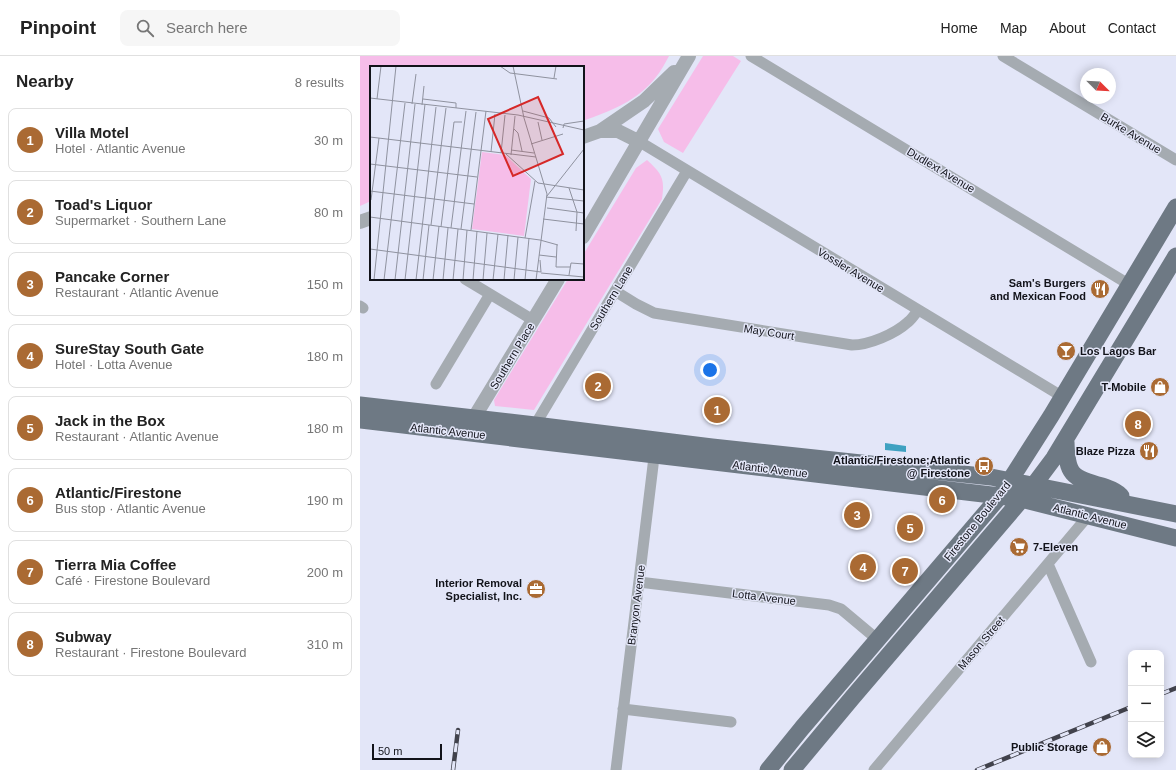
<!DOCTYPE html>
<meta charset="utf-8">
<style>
body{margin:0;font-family:Arial,sans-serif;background:#f6f6f6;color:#222}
.controls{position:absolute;right:12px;bottom:12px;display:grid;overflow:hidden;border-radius:8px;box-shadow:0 2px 10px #0003}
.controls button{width:36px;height:36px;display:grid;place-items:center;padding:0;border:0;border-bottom:1px solid #e0e0e0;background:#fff;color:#222;font:20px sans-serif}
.compass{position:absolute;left:720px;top:12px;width:36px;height:36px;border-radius:50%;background:#fff;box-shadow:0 2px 10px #0003;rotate:114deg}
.scale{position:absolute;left:12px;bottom:10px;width:70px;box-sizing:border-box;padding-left:4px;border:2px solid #12131a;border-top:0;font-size:11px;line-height:14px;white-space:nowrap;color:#12131a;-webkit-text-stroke:3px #e3e6f8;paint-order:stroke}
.you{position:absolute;left:350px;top:314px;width:14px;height:14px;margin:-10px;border:3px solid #fff;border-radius:50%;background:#1a73e8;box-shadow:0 0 0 6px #1a73e833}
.badge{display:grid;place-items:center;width:26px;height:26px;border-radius:50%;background:#aa6a33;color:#fff;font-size:13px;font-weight:700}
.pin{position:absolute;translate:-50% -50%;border:2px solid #fff;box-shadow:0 1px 4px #0006}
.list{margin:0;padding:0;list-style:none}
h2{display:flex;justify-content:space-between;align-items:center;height:52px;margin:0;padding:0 16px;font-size:17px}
h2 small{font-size:13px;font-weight:400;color:#767676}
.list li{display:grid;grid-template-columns:26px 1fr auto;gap:12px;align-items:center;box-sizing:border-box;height:64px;margin:0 8px 8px;padding:0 8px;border:1px solid #e0e0e0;border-radius:8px}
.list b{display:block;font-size:15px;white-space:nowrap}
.list p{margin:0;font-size:13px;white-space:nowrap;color:#767676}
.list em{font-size:13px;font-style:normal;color:#767676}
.icon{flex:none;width:22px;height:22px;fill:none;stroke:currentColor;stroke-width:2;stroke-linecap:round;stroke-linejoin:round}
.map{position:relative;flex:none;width:816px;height:714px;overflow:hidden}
header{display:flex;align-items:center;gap:24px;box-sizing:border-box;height:56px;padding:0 20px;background:#fff;border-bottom:1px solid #e0e0e0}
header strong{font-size:19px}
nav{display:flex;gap:22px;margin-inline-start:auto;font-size:14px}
.search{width:280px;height:36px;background:#f6f6f6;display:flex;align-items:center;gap:10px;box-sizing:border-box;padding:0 14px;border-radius:8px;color:#767676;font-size:15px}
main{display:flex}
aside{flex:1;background:#fff}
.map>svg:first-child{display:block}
.green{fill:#f6bde9}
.water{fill:#3fa1c1}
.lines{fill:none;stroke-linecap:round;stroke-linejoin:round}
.minor{stroke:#a5abb1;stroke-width:11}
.tertiary{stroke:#a5abb1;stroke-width:14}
.primary{stroke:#6e7984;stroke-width:17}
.rail-casing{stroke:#41424c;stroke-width:4.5}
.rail{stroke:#e3e6f8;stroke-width:3;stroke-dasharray:9;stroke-linecap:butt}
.labels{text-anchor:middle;stroke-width:3;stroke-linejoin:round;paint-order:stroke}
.street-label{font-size:11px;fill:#12131a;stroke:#e3e6f8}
.poi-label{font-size:11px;font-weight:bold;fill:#12131a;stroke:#e3e6f8;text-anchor:end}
.inset-road{fill:none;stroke:#8f929f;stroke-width:1}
.view{fill:#d62828;fill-opacity:0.15;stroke:#d62828;stroke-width:2}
.inset-edge{fill:none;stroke:#12131a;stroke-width:2}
</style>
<header>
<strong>Pinpoint</strong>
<div class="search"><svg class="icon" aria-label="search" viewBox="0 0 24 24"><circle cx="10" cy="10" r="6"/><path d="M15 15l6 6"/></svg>Search here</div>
<nav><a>Home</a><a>Map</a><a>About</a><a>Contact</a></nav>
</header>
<main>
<aside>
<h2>Nearby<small>8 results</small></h2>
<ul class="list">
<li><span class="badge">1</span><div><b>Villa Motel</b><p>Hotel · Atlantic Avenue</p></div><em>30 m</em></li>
<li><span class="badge">2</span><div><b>Toad's Liquor</b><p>Supermarket · Southern Lane</p></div><em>80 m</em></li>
<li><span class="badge">3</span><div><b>Pancake Corner</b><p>Restaurant · Atlantic Avenue</p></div><em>150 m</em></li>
<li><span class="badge">4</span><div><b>SureStay South Gate</b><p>Hotel · Lotta Avenue</p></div><em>180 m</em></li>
<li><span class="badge">5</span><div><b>Jack in the Box</b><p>Restaurant · Atlantic Avenue</p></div><em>180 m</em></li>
<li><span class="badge">6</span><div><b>Atlantic/Firestone</b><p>Bus stop · Atlantic Avenue</p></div><em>190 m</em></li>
<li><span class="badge">7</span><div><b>Tierra Mia Coffee</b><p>Café · Firestone Boulevard</p></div><em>200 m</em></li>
<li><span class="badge">8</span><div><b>Subway</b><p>Restaurant · Firestone Boulevard</p></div><em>310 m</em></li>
</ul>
</aside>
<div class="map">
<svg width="816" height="714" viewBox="0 0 816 714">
<rect width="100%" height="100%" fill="#e3e6f8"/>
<path class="green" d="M0,0H309C305,7 301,15 296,21C278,45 250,55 223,65V11H11V145L0,150Z
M343,0H373L381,5L323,97L304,86L298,73Z
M287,104C302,118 305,122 302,143L174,354L135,350L134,344L208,223H223V199L276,112Z"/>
<path class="water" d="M525,387L546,390V396L525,394Z"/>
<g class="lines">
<path class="minor" d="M391,0L770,229
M643,0L816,104
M280,86L703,341
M105,223L173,264
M255,235L276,248L294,257L492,289C509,289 535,278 548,266C552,263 555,258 558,254
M0,250L3,252
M76,328L130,238
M175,369L327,115
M688,508L731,606
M279,526L469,549L481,553L518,584
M263,653L371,666
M256,714L295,393
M514,714L728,460"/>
<path class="tertiary" d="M240,75H258L280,86
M223,81L240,75L284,45L314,16
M0,166L11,162
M223,181L329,0
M109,370L198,223"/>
<path class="primary" d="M0,349L175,369L352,391L631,421L816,458
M0,364L640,440L661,443L816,482
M706,386C707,418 711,422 742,430C750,433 755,434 761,440
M408,714L442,672L640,440L691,360L816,151
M432,714L492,642L673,430L694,402L816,200"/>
<defs>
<path id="rail" d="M801,638L816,632
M93,714L98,674
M617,714L771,651"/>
</defs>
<use href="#rail" class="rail-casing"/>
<use href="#rail" class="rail"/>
</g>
<defs>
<symbol id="restaurant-disc" viewBox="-11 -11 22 22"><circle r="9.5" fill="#aa6a33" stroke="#e3e6f8"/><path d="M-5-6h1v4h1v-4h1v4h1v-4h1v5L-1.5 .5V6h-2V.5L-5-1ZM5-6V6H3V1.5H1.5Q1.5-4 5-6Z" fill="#fff"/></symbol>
<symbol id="bar-disc" viewBox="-11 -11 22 22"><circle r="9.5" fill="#aa6a33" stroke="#e3e6f8"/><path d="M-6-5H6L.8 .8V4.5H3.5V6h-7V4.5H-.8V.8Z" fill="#fff"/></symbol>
<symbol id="shop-disc" viewBox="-11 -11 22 22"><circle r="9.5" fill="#aa6a33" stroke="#e3e6f8"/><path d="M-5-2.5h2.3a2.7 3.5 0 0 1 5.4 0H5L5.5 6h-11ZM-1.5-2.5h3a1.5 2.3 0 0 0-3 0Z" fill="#fff"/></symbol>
<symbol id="bus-disc" viewBox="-11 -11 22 22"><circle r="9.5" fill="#aa6a33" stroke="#e3e6f8"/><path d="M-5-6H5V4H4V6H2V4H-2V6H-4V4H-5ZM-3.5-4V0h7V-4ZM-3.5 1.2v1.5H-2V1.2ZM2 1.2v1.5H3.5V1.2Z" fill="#fff"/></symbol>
<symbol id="supermarket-disc" viewBox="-11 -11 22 22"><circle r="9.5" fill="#aa6a33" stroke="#e3e6f8"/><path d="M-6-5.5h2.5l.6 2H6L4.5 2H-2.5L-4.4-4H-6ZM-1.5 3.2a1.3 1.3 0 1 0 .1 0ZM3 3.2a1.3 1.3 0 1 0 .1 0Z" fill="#fff"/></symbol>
<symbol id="office-disc" viewBox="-11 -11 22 22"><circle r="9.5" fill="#aa6a33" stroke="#e3e6f8"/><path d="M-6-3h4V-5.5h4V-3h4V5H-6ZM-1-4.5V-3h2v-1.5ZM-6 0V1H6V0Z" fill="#fff"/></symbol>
</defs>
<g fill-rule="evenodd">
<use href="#restaurant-disc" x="729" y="222" width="22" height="22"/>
<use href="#bar-disc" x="695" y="284" width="22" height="22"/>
<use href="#shop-disc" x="789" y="320" width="22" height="22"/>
<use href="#restaurant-disc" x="778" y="384" width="22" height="22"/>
<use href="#bus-disc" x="613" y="399" width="22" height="22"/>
<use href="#supermarket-disc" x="648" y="480" width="22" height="22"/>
<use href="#office-disc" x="165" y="522" width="22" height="22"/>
<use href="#shop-disc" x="731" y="680" width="22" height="22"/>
</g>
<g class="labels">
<g class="street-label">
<text transform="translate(771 77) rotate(31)" y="4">Burke Avenue</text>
<text transform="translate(581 114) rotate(31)" y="4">Dudlext Avenue</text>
<text transform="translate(491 214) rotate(31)" y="4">Vossler Avenue</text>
<text transform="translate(251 242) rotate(-59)" y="4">Southern Lane</text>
<text transform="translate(409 276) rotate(9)" y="4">May Court</text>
<text transform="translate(152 300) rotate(-59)" y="4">Southern Place</text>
<text transform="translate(88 375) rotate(6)" y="4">Atlantic Avenue</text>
<text transform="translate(410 413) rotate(7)" y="4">Atlantic Avenue</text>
<text transform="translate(730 460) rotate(14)" y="4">Atlantic Avenue</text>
<text transform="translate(617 465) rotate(-51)" y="4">Firestone Boulevard</text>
<text transform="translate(404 541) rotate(7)" y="4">Lotta Avenue</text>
<text transform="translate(276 549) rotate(-83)" y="4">Branyon Avenue</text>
<text transform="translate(621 587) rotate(-50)" y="4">Mason Street</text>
</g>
<g class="poi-label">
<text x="726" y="231">Sam's Burgers<tspan x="726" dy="13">and Mexican Food</tspan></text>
<text x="720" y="299" text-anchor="start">Los Lagos Bar</text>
<text x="786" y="335">T-Mobile</text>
<text x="775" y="399">Blaze Pizza</text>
<text x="610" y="408">Atlantic/Firestone;Atlantic<tspan x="610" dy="13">@ Firestone</tspan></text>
<text x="673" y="495" text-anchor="start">7-Eleven</text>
<text x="162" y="531">Interior Removal<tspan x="162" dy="13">Specialist, Inc.</tspan></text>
<text x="728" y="695">Public Storage</text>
</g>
</g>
<g transform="translate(10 10)">
<rect width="214" height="214" fill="#e3e6f8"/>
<path d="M112,86L135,89L161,113L154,170L102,163Z" fill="#f6bde9"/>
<path class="inset-road" d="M130,0L140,7L187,13M143,0L154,52L177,128L166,214M184,12L186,0M0,32L148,49L214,64M7,33L11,0M53,33L86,37V42M42,38L46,8M52,39L54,20M153,45L179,52L186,61M168,56L172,74M193,62L194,58L214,55M144,63L148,67L152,85M0,71L166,91M161,78L193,68M141,84L164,87M121,86L125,48M131,87L135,49M136,88L168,117L214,124M141,89L145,50M0,98L107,111M199,122L207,146L206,165M0,125L104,138M177,130L214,83M176,131L214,135M1,134L9,72M177,142L214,147M0,151L170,174M173,153L214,158M61,159L76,42M71,161L84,56H92M81,162L96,45M91,163L106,46M101,164L116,45M155,172L165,115M170,174L188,179M187,179L186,201H200M0,183L171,206M169,189L186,191M170,194L171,206M171,207L214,211M199,209L201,197L214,198M4,214L26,0M14,214L35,37M25,214L45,38M35,214L55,38M46,214L66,41M53,214L59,159M63,214L69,160M73,214L78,162M83,214L88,163M93,214L97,164M103,214L107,165M113,214L117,167M123,214L128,168M134,214L138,169M144,214L148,171M155,214L159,172"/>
<path class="view" d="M168,31L193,88L143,110L118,53Z"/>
<rect width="214" height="214" class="inset-edge"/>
</g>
</svg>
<div class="controls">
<button>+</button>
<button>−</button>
<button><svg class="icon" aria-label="layers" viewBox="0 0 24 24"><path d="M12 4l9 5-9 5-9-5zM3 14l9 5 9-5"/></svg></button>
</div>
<svg class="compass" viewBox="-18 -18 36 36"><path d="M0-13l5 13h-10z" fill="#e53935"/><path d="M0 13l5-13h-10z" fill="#767676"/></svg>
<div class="scale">50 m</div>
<div class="you"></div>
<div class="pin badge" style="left:357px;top:354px">1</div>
<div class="pin badge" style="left:238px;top:330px">2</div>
<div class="pin badge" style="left:497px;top:459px">3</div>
<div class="pin badge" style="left:503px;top:511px">4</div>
<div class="pin badge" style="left:550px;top:472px">5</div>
<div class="pin badge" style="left:582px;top:444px">6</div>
<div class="pin badge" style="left:545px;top:515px">7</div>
<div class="pin badge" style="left:778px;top:368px">8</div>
</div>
</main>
